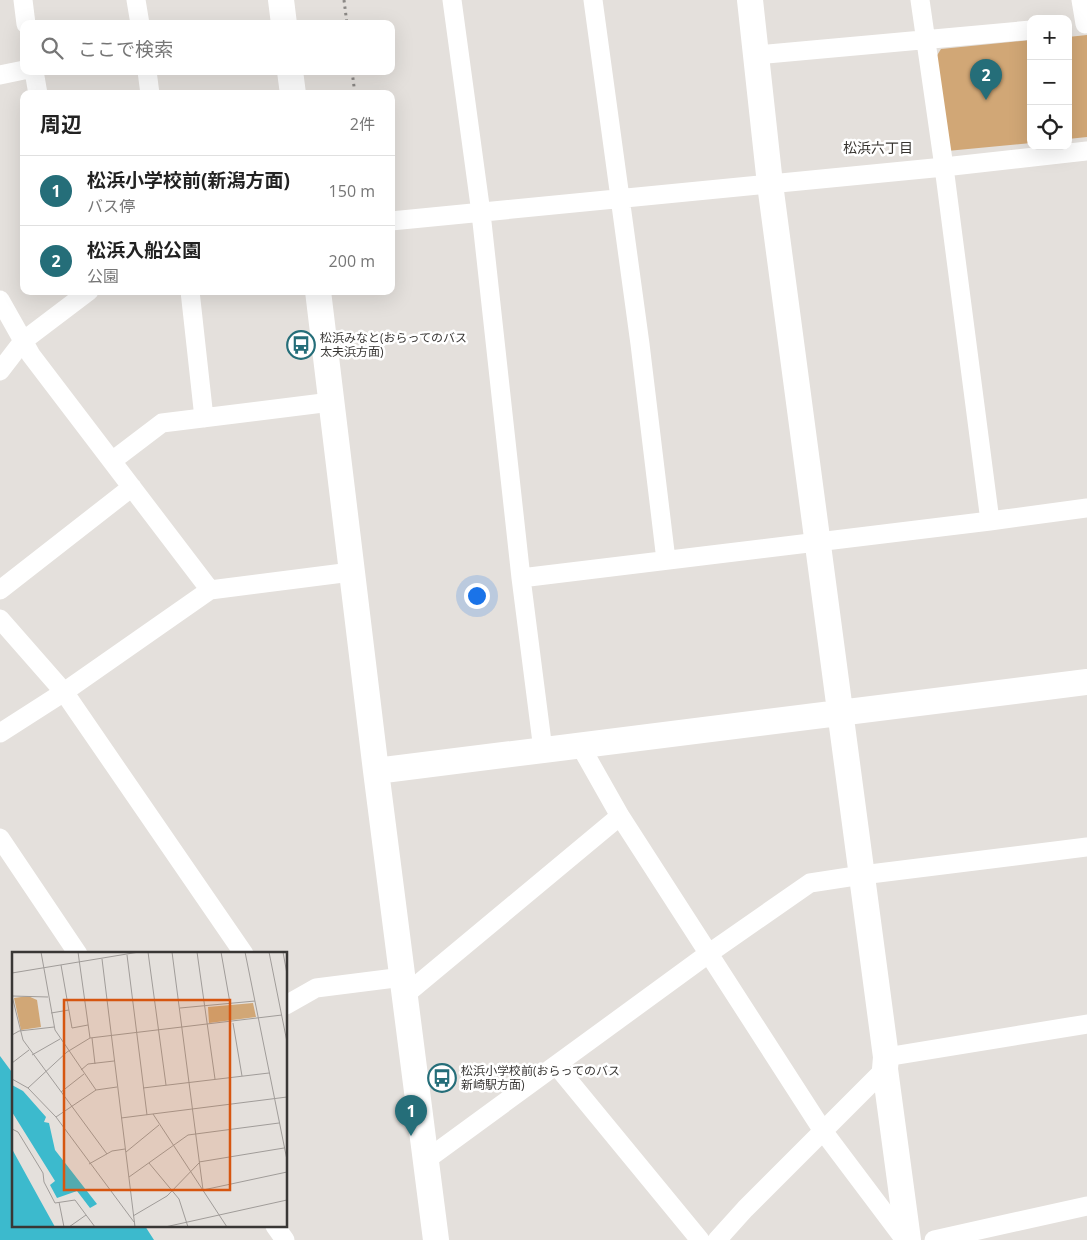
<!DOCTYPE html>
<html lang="ja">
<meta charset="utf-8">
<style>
body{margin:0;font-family:"Open Sans","Noto Sans JP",sans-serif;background:#f6f6f6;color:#222}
.controls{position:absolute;right:15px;top:15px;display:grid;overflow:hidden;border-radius:10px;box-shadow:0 5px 20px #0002}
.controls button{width:45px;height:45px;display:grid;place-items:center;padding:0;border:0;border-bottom:1px solid #e0e0e0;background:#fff;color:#222;font:25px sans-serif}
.you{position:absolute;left:476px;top:595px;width:18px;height:18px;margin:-12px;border:4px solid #fff;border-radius:50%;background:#1a73e8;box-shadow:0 0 0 8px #1a73e833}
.badge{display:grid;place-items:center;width:32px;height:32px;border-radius:50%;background:#256e79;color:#fff;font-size:16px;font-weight:700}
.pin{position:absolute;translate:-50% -41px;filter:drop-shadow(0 1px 2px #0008)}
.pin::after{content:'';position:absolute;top:26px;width:18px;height:15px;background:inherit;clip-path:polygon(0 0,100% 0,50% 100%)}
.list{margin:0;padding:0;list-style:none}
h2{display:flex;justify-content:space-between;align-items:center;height:65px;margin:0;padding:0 20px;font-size:21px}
h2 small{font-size:16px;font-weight:400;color:#767676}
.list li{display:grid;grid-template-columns:32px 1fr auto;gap:15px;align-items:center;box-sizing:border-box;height:70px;padding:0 20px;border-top:1px solid #e0e0e0}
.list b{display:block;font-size:19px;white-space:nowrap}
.list p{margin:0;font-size:16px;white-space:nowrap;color:#767676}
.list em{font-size:16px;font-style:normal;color:#767676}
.icon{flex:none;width:28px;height:28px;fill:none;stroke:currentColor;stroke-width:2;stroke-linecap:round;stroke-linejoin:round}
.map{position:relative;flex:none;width:1087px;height:1240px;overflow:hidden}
.search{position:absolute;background:#fff;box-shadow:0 5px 20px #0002;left:20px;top:20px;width:375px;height:55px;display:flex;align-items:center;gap:12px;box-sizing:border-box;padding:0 18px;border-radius:10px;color:#767676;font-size:19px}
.panel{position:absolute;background:#fff;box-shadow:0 5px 20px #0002;left:20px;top:90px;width:375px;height:205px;border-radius:10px}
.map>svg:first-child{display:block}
.green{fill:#d1a776}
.water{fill:#3cbacd}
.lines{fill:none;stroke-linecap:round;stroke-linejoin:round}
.path{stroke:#8c8986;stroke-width:3;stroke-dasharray:2.5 4;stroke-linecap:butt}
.street{stroke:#fff;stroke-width:19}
.secondary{stroke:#fff;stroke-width:26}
.labels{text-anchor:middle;stroke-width:5;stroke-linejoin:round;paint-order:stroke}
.poi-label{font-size:12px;fill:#393735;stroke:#fff;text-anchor:start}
.neighbourhood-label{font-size:14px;fill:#36332f;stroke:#fff}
.inset-road{fill:none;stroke:#a09c99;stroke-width:1}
.view{fill:#d65610;fill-opacity:0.15;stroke:#d65610;stroke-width:2.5}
.inset-edge{fill:none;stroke:#393735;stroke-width:2.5}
</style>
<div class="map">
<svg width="1087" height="1240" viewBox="0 0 1087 1240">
<rect width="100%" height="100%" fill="#e4e0dc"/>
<path class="green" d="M1087,35V137L1068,139V37Z
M1031,40V143L947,151L936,57L941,49Z"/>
<path class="water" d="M0,1056L14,1075V1226H145L154,1240H0Z"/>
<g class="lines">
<path class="path" d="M344,0L347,24
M352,71L355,94"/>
<path class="street" d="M23,0L26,24
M136,0L140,24
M452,0L481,213L521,578L543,750
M593,0L640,344L666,560
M920,0L944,167L990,521
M1081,0L1085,24
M757,55L1031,30
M34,71L38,94
M147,71L150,94
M0,75L24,70
M391,221L944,167L1087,151
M190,291L204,418
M0,300L31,355L210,590
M0,371L23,341L89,291
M112,461L162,423L331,402
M521,578L990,521L1087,508
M0,590L132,487
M0,619L64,692L244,954
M0,733L64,692L210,590L351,572
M581,747L620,816L823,1131L905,1240
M0,838L78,954
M405,995L620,816
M286,1005L316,988L403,977
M886,1057L1087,1024
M556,1065L700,1240
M426,1160L708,954L810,883L862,875L1087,847
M275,1226L285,1240
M717,1240L745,1209L885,1069
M934,1240L1087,1206"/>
<path class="secondary" d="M281,0L284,24
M750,0L770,184L886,1057L885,1069L908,1240
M290,71L293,94
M318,291L376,771L436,1240
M376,771L1087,682"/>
</g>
<defs>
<symbol id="bus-ring" viewBox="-11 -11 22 22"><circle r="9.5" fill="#fff" stroke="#256e79" stroke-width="1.5"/><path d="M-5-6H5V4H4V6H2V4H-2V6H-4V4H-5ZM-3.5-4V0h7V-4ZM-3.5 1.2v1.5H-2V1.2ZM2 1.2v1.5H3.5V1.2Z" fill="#256e79"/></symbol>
</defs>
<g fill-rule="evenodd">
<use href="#bus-ring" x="285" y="329" width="32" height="32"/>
<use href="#bus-ring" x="426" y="1062" width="32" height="32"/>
</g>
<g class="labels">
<g class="poi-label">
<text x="320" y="342">松浜みなと(おらってのバス<tspan x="320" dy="14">太夫浜方面)</tspan></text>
<text x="461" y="1075">松浜小学校前(おらってのバス<tspan x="461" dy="14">新崎駅方面)</tspan></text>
</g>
<g class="neighbourhood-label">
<text x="878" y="153">松浜六丁目</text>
</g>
</g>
<g transform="translate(12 952)">
<rect width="275" height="275" fill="#e4e0dc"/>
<path d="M16,44L25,48L29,75L9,78L2,46ZM241,51L244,65L197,71L196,55Z" fill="#d1a776"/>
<path d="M0,133L11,139L34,165L32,170L37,171L43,198L85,252L78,256L65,239L45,246L38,233L43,229L0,160ZM0,197L28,248L43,275H0Z" fill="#3cbacd"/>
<path class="inset-road" d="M29,0L43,78L84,138M66,0L78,86M136,0L154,133M160,0L191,238M185,0L203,127M209,0L218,51M233,0L275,208M257,0L275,90M271,0L275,22M115,3L135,163M90,7L123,275M49,13L60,76L76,73M0,21L127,0M0,44L11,88L95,202M0,44L36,45M168,56L243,49M39,61L57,58M221,71L230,124M0,83L7,79L42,75M80,86L83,112M20,103L48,87M0,111L17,98M69,118L76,112L102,109M0,127L16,136L44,165L122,270M16,136L55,100L78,86L270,63M131,136L257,121M49,140L72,122M141,162L215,275M44,165L84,138L105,135M109,166L275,145M0,177L6,180L31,221L32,230L43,251L63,248L83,275M114,200L147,173M187,210L272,196M137,211L167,247L176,275M77,212L100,199L113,197M117,225L176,183L267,171M191,238L275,220M47,250L52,275M121,264L155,244L187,211M57,275L74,263M153,275L275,248"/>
<path class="view" d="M52,48H218V238H52Z"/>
<rect width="275" height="275" class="inset-edge"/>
</g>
</svg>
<div class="controls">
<button>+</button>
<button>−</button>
<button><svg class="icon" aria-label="locate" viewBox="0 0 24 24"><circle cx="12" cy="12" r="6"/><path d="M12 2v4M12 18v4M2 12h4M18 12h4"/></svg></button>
</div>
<div class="you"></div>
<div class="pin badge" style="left:411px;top:1136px">1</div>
<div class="pin badge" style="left:986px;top:100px">2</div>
<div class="search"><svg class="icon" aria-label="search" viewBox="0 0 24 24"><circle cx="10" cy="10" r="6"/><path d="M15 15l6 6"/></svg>ここで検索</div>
<section class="panel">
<h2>周辺<small>2件</small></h2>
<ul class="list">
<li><span class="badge">1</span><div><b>松浜小学校前(新潟方面)</b><p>バス停</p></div><em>150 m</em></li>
<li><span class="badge">2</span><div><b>松浜入船公園</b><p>公園</p></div><em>200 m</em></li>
</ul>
</section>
</div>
